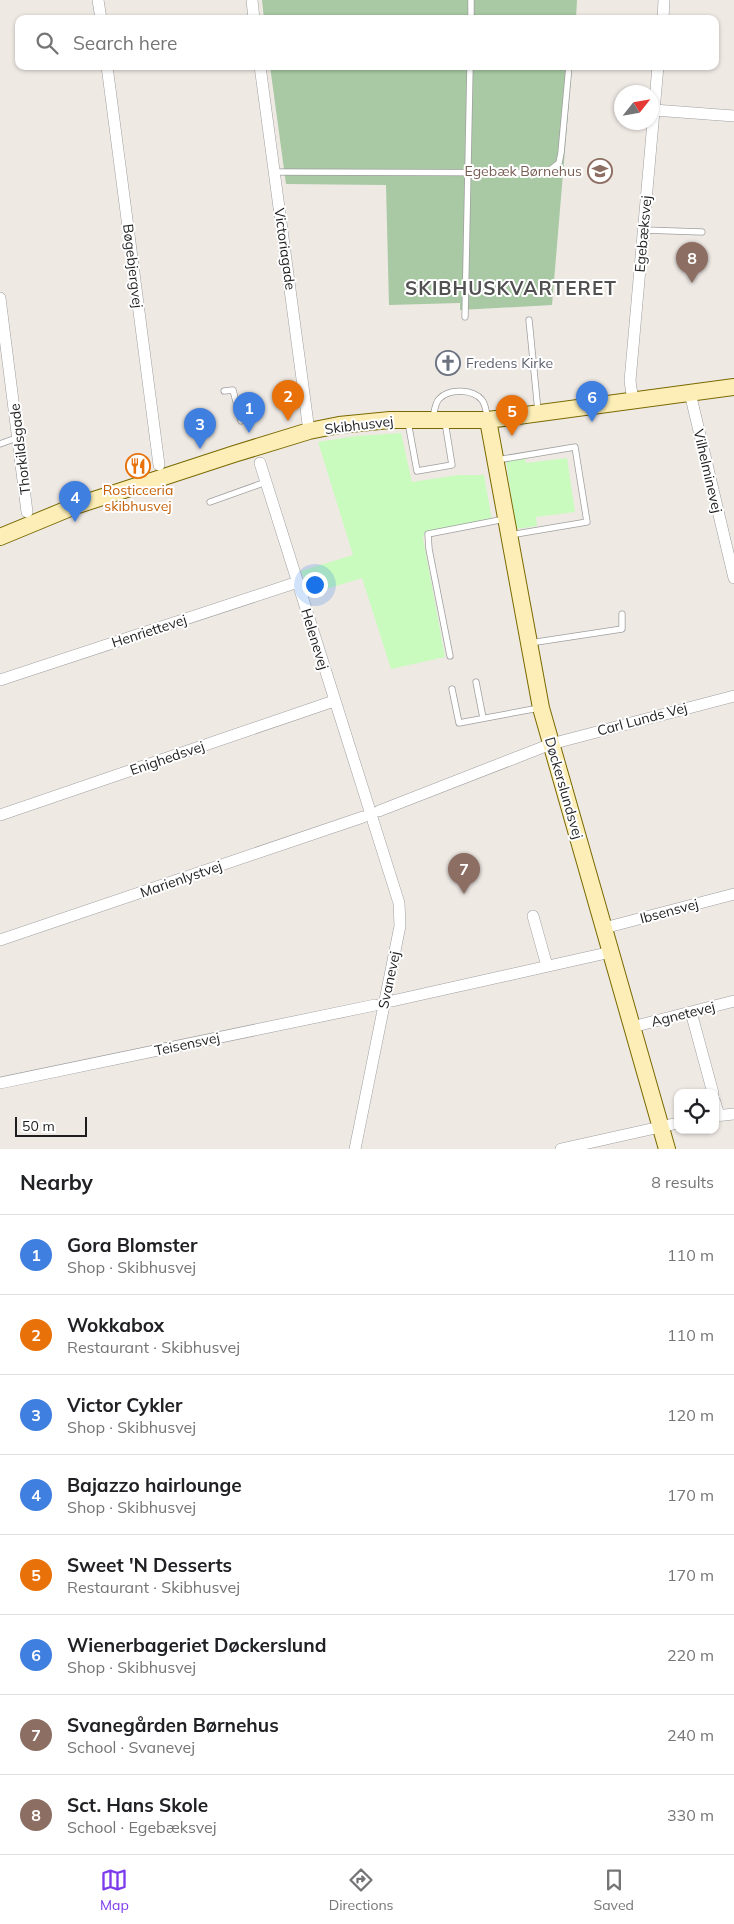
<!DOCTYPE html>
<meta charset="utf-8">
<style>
body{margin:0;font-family:Mulish,sans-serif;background:#f2f2f2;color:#202124}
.controls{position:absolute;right:15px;bottom:15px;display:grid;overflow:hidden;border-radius:10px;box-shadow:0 1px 4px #0004}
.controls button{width:45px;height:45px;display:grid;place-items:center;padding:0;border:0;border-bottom:1px solid #e0e0e0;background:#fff;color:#202124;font:25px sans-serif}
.compass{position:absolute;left:614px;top:85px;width:45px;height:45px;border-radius:50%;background:#fff;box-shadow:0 1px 4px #0004;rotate:59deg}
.scale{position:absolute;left:15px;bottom:12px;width:72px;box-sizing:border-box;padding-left:5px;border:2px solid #1e1e1e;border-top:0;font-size:14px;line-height:18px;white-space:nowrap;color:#1e1e1e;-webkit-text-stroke:4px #fff;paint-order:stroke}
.you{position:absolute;left:314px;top:584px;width:18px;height:18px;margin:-12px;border:4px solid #fff;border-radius:50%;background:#1a73e8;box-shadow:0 0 0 8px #1a73e833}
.badge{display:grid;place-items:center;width:32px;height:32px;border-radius:50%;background:#7c3aed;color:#fff;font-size:16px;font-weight:700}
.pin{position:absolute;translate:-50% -41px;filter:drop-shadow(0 1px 2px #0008)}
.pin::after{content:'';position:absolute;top:26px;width:18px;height:15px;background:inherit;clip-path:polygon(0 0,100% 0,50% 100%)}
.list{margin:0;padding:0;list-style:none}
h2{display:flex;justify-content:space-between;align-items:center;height:65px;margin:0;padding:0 20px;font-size:21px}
h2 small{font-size:16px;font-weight:400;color:#757577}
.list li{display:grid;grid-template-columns:32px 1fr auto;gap:15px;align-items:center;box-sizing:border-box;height:80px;padding:0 20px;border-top:1px solid #e0e0e0}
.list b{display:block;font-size:19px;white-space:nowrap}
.list p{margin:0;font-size:16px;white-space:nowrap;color:#757577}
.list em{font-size:16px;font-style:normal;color:#757577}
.icon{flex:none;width:28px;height:28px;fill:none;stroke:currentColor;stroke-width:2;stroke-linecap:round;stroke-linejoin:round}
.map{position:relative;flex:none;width:734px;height:1149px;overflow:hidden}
.search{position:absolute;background:#fff;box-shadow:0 1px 4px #0004;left:15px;right:15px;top:15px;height:55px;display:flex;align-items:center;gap:12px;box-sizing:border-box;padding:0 18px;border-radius:10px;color:#757577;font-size:19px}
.sheet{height:705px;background:#fff}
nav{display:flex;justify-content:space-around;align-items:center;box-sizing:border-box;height:70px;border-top:1px solid #e0e0e0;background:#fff;font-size:14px;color:#757577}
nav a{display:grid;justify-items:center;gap:2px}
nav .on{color:#7c3aed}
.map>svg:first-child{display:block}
.cemetery{fill:#a8c9a4}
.park{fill:#c9fbbf}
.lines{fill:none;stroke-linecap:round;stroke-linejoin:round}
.lane-casing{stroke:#9f9f9f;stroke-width:7}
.street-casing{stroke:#9f9f9f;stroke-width:12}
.secondary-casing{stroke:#796901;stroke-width:18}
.lane{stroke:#fff;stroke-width:5.5}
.street{stroke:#fff;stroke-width:11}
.secondary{stroke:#fceeb6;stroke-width:16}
.labels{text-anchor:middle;stroke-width:4;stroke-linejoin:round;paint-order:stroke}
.education-label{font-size:14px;fill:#785e54;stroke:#fff;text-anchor:end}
.street-label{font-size:14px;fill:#1e1e1e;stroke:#fff}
.worship-label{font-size:14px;fill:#5b616d;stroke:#fff;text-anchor:start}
.food-label{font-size:14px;fill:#c56008;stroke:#fff}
.district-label{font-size:19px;font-weight:bold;letter-spacing:1px;fill:#515151;stroke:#fff}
</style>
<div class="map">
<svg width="734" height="1149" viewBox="0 0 734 1149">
<rect width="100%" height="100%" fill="#efe9e4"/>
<path class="cemetery" d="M262,0H577L576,19H264Z
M270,66H572L552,305L460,310V303L389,305L386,185L286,184Z"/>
<path class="park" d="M401,433L412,482L458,475H484L492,520L425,532L423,538L445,657L391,669L362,578L310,594L301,571L353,555L318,442L356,436Z
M525,458L526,463L567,458L575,512L536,517L537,526L516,529L506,461Z"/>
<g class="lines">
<defs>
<path id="lane" d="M471,19V0
M274,172L546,173L559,163L561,153L569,66
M644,230L702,232
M465,317L470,66
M529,320L538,411
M224,391L233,390L241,421
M433,418C434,413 435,403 439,399C449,388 473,389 482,400C486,405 486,413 488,419
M408,422L417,471L452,465L445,422
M0,444L19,437
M497,460L575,447L587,522L510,535
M210,502L266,482
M530,643L622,629V614
M450,656L429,549L428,534L505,519
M476,682L483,718
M452,689L459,723L539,708"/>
<path id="street" d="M98,0L101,19
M252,0L254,19
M663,19L664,0
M107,66L159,465
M260,66L309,431
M654,110L734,116
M0,298L27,512
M690,393L734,578
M633,401L630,381L658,66
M260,463L399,903L400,926L355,1149
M0,680L298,582
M379,811L551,744L734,696
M0,815L334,701
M533,916L547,966
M604,928L734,894
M0,940L363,817
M392,1001L611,952
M691,1012L713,1093
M632,1027L734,1001
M0,1083L375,1005
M715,1102L719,1116
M715,1116L734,1114
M561,1149L678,1123"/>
<path id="secondary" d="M488,420L541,708L667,1149
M0,537L75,506L234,454L309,431L339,425L390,420H488L734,387"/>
</defs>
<use href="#lane" class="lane-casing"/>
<use href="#street" class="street-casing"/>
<use href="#secondary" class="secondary-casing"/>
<use href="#lane" class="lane"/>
<use href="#street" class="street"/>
<use href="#secondary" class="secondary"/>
</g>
<defs>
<symbol id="school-ring" viewBox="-11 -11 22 22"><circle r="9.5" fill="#fff" stroke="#8d6e63" stroke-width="1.5"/><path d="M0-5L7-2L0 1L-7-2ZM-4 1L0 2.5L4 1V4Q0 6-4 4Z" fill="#8d6e63"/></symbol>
<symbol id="church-ring" viewBox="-11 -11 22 22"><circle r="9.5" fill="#fff" stroke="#6b7280" stroke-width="1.5"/><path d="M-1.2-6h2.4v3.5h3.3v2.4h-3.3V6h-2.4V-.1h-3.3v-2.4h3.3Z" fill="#6b7280"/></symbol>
<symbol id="restaurant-ring" viewBox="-11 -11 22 22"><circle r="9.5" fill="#fff" stroke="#e8710a" stroke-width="1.5"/><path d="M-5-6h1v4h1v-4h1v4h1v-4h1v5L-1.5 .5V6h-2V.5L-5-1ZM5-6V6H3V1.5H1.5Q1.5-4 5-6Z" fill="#e8710a"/></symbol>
</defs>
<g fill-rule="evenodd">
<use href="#school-ring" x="586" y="157" width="28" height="28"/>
<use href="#church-ring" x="434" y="349" width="28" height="28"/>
<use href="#restaurant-ring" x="124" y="452" width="28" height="28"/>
</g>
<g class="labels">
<g class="education-label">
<text x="582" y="176">Egebæk Børnehus</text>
</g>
<g class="street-label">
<text transform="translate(643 234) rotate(-85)" y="5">Egebæksvej</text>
<text transform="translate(285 249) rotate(82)" y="5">Victoriagade</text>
<text transform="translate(133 266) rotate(83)" y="5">Bøgebjergvej</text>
<text transform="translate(359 425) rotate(-7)" y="5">Skibhusvej</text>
<text transform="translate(20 449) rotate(-97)" y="5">Thorkildsgade</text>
<text transform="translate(708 471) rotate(77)" y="5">Vilhelminevej</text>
<text transform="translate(149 631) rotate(-18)" y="5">Henriettevej</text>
<text transform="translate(315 639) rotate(73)" y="5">Helenevej</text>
<text transform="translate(642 719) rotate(-15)" y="5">Carl Lunds Vej</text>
<text transform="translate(167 758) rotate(-19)" y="5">Enighedsvej</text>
<text transform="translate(564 788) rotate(74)" y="5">Døckerslundsvej</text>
<text transform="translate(181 879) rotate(-19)" y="5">Marienlystvej</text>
<text transform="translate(669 911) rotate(-15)" y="5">Ibsensvej</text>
<text transform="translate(389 980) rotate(-78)" y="5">Svanevej</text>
<text transform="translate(683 1014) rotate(-14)" y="5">Agnetevej</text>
<text transform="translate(187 1044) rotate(-12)" y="5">Teisensvej</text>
</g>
<g class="worship-label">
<text x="466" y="368">Fredens Kirke</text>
</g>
<g class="food-label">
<text x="138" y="495">Rosticceria<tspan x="138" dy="16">skibhusvej</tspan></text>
</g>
<g class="district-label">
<text x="511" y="295">SKIBHUSKVARTERET</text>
</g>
</g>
</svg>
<div class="controls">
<button><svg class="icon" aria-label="locate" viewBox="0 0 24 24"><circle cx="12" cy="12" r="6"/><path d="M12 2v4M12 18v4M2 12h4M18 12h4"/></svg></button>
</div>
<svg class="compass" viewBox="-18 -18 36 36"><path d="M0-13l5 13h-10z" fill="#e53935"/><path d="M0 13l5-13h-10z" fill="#757577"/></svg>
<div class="scale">50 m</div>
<div class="you"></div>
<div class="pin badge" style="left:249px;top:433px;background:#3f7fe0">1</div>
<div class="pin badge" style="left:288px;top:421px;background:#e8710a">2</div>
<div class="pin badge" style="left:200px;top:449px;background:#3f7fe0">3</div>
<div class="pin badge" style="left:75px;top:522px;background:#3f7fe0">4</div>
<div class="pin badge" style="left:512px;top:436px;background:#e8710a">5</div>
<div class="pin badge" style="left:592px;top:422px;background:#3f7fe0">6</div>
<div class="pin badge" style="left:464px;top:894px;background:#8d6e63">7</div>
<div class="pin badge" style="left:692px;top:283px;background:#8d6e63">8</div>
<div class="search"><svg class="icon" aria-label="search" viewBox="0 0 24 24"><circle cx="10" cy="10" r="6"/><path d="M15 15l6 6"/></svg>Search here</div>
</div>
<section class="sheet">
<h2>Nearby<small>8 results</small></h2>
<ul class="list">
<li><span class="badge" style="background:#3f7fe0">1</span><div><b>Gora Blomster</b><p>Shop · Skibhusvej</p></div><em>110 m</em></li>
<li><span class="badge" style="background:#e8710a">2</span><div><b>Wokkabox</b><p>Restaurant · Skibhusvej</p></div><em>110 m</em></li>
<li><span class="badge" style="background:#3f7fe0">3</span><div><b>Victor Cykler</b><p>Shop · Skibhusvej</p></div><em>120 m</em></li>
<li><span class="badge" style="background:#3f7fe0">4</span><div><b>Bajazzo hairlounge</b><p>Shop · Skibhusvej</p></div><em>170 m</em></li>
<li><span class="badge" style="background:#e8710a">5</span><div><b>Sweet 'N Desserts</b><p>Restaurant · Skibhusvej</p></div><em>170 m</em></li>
<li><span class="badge" style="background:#3f7fe0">6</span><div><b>Wienerbageriet Døckerslund</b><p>Shop · Skibhusvej</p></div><em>220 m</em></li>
<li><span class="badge" style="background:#8d6e63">7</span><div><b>Svanegården Børnehus</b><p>School · Svanevej</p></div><em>240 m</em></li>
<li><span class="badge" style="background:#8d6e63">8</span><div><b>Sct. Hans Skole</b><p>School · Egebæksvej</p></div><em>330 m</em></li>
</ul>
</section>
<nav>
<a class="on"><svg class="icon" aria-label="map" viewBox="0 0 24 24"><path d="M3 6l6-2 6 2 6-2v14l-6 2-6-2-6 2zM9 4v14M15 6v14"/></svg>Map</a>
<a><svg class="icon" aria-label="directions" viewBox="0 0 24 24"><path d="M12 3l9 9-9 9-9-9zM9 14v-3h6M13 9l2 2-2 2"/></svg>Directions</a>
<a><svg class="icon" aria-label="saved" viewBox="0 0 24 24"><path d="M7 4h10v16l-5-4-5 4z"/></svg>Saved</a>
</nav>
